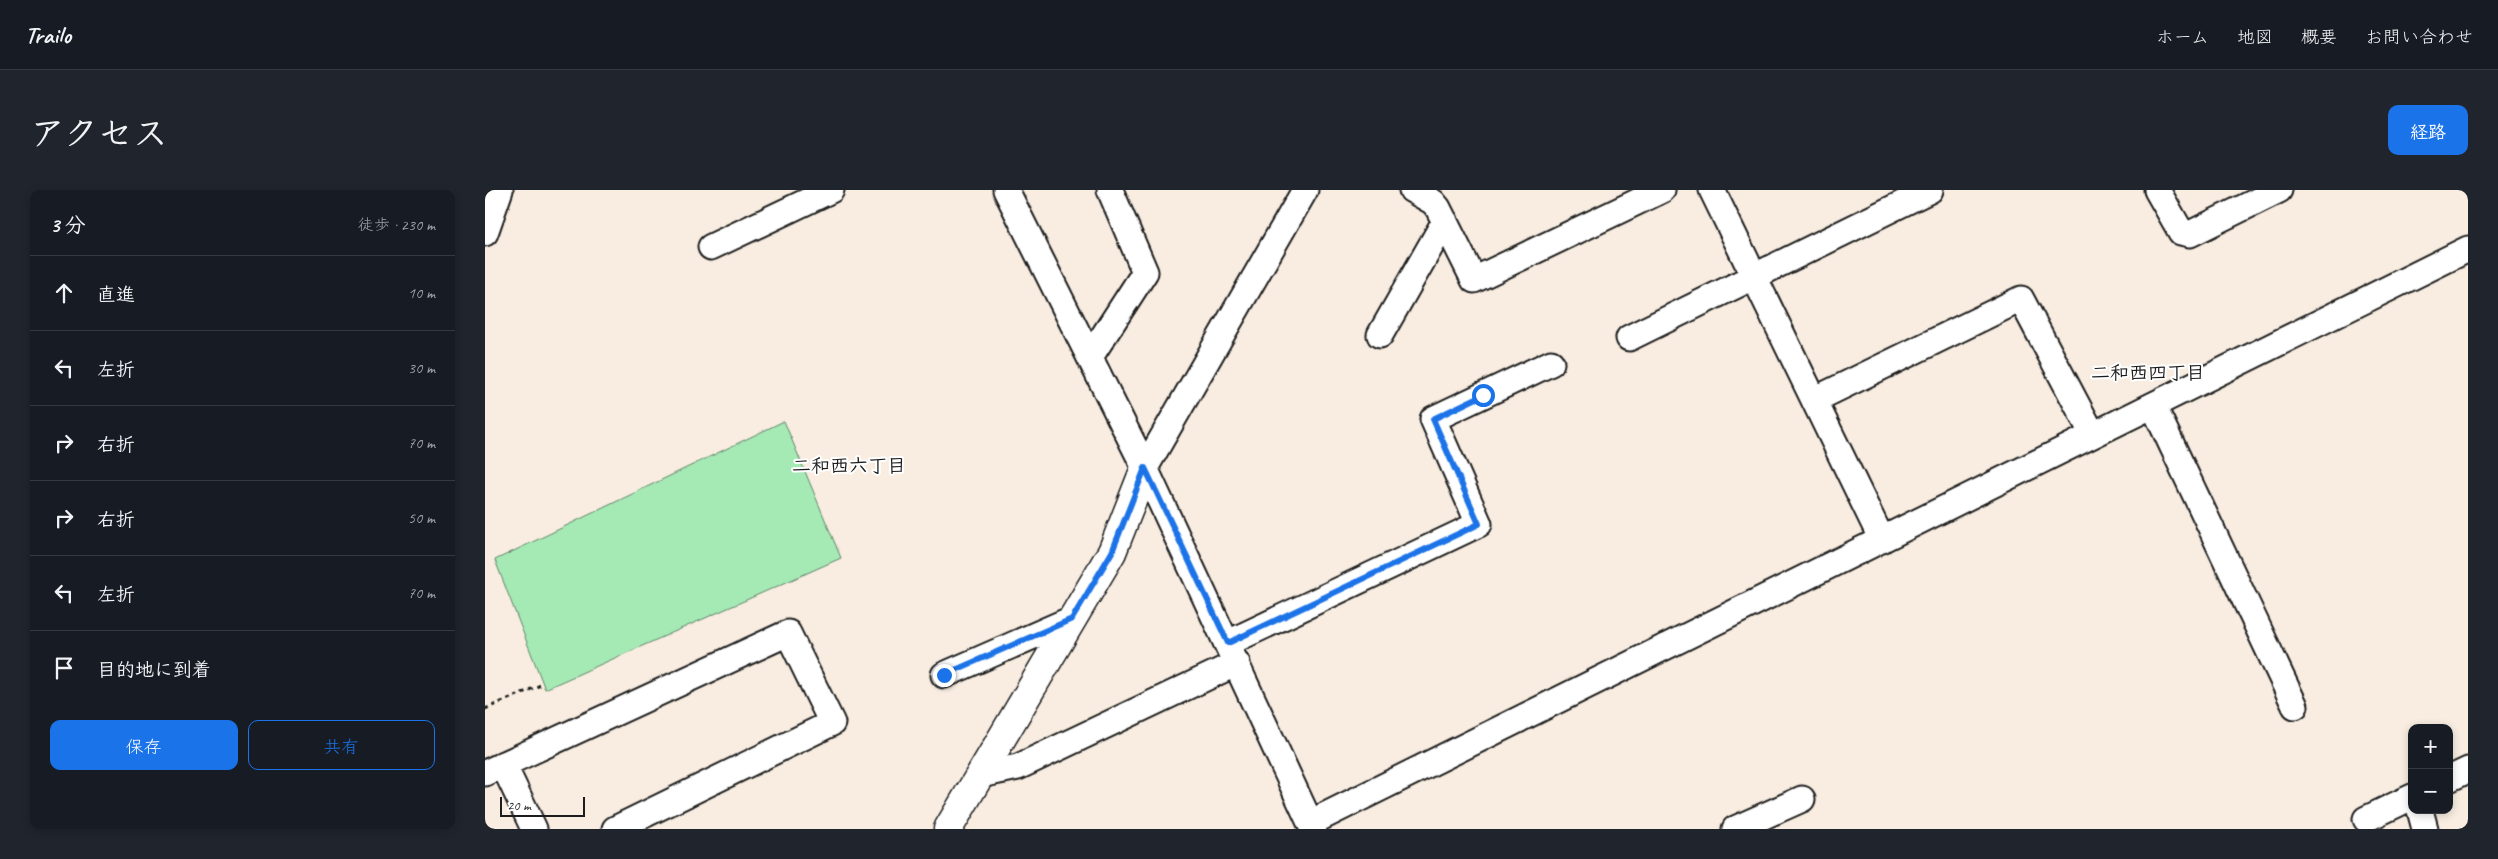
<!DOCTYPE html>
<html lang="ja">
<meta charset="utf-8">
<style>
body{margin:0;font-family:Caveat,"Klee One",sans-serif;background:#20242c;color:#f1f3f6}
.controls{position:absolute;right:15px;bottom:15px;display:grid;overflow:hidden;border-radius:10px;box-shadow:0 2px 8px #0003}
.controls button{width:45px;height:45px;display:grid;place-items:center;padding:0;border:0;border-bottom:1px solid #363941;background:#171b24;color:#f1f3f6;font:25px sans-serif}
.scale{position:absolute;left:15px;bottom:12px;width:85px;box-sizing:border-box;padding-left:5px;border:2px solid #1c1c1c;border-top:0;font-size:14px;line-height:18px;white-space:nowrap;color:#1c1c1c;-webkit-text-stroke:4px #fff;paint-order:stroke}
.stop{position:absolute;width:15px;height:15px;margin:-11px;border:4px solid #1a73e8;border-radius:50%;background:#fff}
.stop.end{background:#1a73e8;border-color:#fff;box-shadow:0 1px 5px #0008}
.list{margin:0;padding:0;list-style:none}
h2{display:flex;justify-content:space-between;align-items:center;height:65px;margin:0;padding:0 20px;font-size:21px}
h2 small{font-size:16px;font-weight:400;color:#9ea1a6}
.list li{display:grid;grid-template-columns:32px 1fr auto;gap:15px;align-items:center;box-sizing:border-box;height:75px;padding:0 20px;border-top:1px solid #363941}
.list b{display:block;font-size:19px;white-space:nowrap}
.list em{font-size:16px;font-style:normal;color:#9ea1a6}
.actions{display:flex;gap:10px;padding:15px 20px}
.actions a{flex:1;padding:11px 0;border:1px solid #1a73e8;border-radius:10px;text-align:center;font-size:18px;color:#1a73e8}
.actions .main{background:#1a73e8;color:#fff}
.icon{flex:none;width:28px;height:28px;fill:none;stroke:currentColor;stroke-width:2;stroke-linecap:round;stroke-linejoin:round}
.map{position:relative;flex:none;width:1983px;height:639px;overflow:hidden;border-radius:10px}
header{display:flex;align-items:center;gap:30px;box-sizing:border-box;height:70px;padding:0 25px;background:#171b24;border-bottom:1px solid #363941}
header strong{font-size:24px}
nav{display:flex;gap:28px;margin-inline-start:auto;font-size:18px}
.intro{display:flex;align-items:center;justify-content:space-between;box-sizing:border-box;height:120px;padding:0 30px}
h1{margin:0;font-size:35px}
.button{padding:12px 22px;border-radius:10px;background:#1a73e8;color:#fff;font-size:18px;font-weight:700}
main{display:flex;gap:30px;padding:0 30px}
aside{flex:1;background:#171b24;border-radius:10px;box-shadow:0 2px 8px #0003}
.map>svg:first-child{display:block}
.green{fill:#a5eab5;stroke:#608368}
.lines{fill:none;stroke-linecap:round;stroke-linejoin:round}
.street-casing{stroke:#1c1c1c;stroke-width:29}
.secondary-casing{stroke:#1c1c1c;stroke-width:31}
.path{stroke:#1c1c1c;stroke-width:3;stroke-dasharray:4 4;stroke-linecap:butt}
.street{stroke:#fff;stroke-width:25}
.secondary{stroke:#fff;stroke-width:28}
.route{stroke:#1a73e8;stroke-width:6}
.labels{text-anchor:middle;stroke-width:4;stroke-linejoin:round;paint-order:stroke}
.neighbourhood-label{font-size:19px;font-weight:bold;fill:#1c1c1c;stroke:#fff}
</style>
<header>
<strong>Trailo</strong>
<nav><a>ホーム</a><a>地図</a><a>概要</a><a>お問い合わせ</a></nav>
</header>
<div class="intro"><h1>アクセス</h1><a class="button">経路</a></div>
<main>
<aside>
<h2>3 分<small>徒歩 · 230 m</small></h2>
<ul class="list">
<li><svg class="icon" aria-label="ahead" viewBox="0 0 24 24"><path d="M12 20V5M6 11l6-6 6 6"/></svg><div><b>直進</b></div><em>10 m</em></li>
<li><svg class="icon" aria-label="left" viewBox="0 0 24 24"><path d="M17 20v-9H6M10 6l-5 5 5 5"/></svg><div><b>左折</b></div><em>30 m</em></li>
<li><svg class="icon" aria-label="right" viewBox="0 0 24 24"><path d="M7 20v-9h11M14 6l5 5-5 5"/></svg><div><b>右折</b></div><em>70 m</em></li>
<li><svg class="icon" aria-label="right" viewBox="0 0 24 24"><path d="M7 20v-9h11M14 6l5 5-5 5"/></svg><div><b>右折</b></div><em>50 m</em></li>
<li><svg class="icon" aria-label="left" viewBox="0 0 24 24"><path d="M17 20v-9H6M10 6l-5 5 5 5"/></svg><div><b>左折</b></div><em>70 m</em></li>
<li><svg class="icon" aria-label="arrive" viewBox="0 0 24 24"><path d="M6 21V4h12l-3 4 3 4H6"/></svg><div><b>目的地に到着</b></div></li>
</ul>
<div class="actions"><a class="main">保存</a><a>共有</a></div>
</aside>
<div class="map">
<svg width="1983" height="639" viewBox="0 0 1983 639">
<rect width="100%" height="100%" fill="#f8ede0"/>
<filter id="ink" filterUnits="userSpaceOnUse"><feTurbulence type="fractalNoise" baseFrequency=".02" numOctaves="2"/><feDisplacementMap in="SourceGraphic" scale="10" xChannelSelector="R" yChannelSelector="G"/><feConvolveMatrix kernelMatrix="1 2 1 2 8 2 1 2 1" color-interpolation-filters="sRGB"/></filter>
<g filter="url(#ink)">
<path class="green" d="M299,231L356,368L60,499L10,370Z"/>
<g class="lines">
<defs>
<path id="street" d="M521,0L660,278L828,639
M927,0L948,12L953,18L989,90L1177,0
M1227,0L1397,350
M1672,0L1696,42L1705,44L1794,0
M0,43L15,0
M226,57L346,0
M895,145L960,31
M1144,148L1445,0
M605,167L660,82L625,0
M1329,210L1536,109L1608,245
M1668,215L1810,516
M660,278L820,0
M743,453L994,334L948,229L1066,173
M459,485L587,429
M18,574L49,639
M0,583L303,443L347,533L130,639
M495,585L533,577L752,473
M1964,589L1983,580
M1935,620L1940,639
M1881,629L1927,607
M825,633L1983,59
M1250,639L1317,609"/>
<path id="secondary" d="M463,639L627,362L660,278"/>
</defs>
<use href="#street" class="street-casing"/>
<use href="#secondary" class="secondary-casing"/>
<path class="path" d="M0,519L58,494"/>
<use href="#street" class="street"/>
<use href="#secondary" class="secondary"/>
</g>
</g>
<g class="lines" filter="url(#ink)">
<path class="route" d="M459,485L587,429L627,362L660,278L743,453L994,334L948,229L998,205"/>
</g>
<g class="labels">
<g class="neighbourhood-label">
<text x="1663" y="189">二和西四丁目</text>
<text x="364" y="282">二和西六丁目</text>
</g>
</g>
</svg>
<div class="controls">
<button>+</button>
<button>−</button>
</div>
<div class="scale">20 m</div>
<div class="stop" style="left:998px;top:205px"></div>
<div class="stop end" style="left:459px;top:485px"></div>
</div>
</main>
